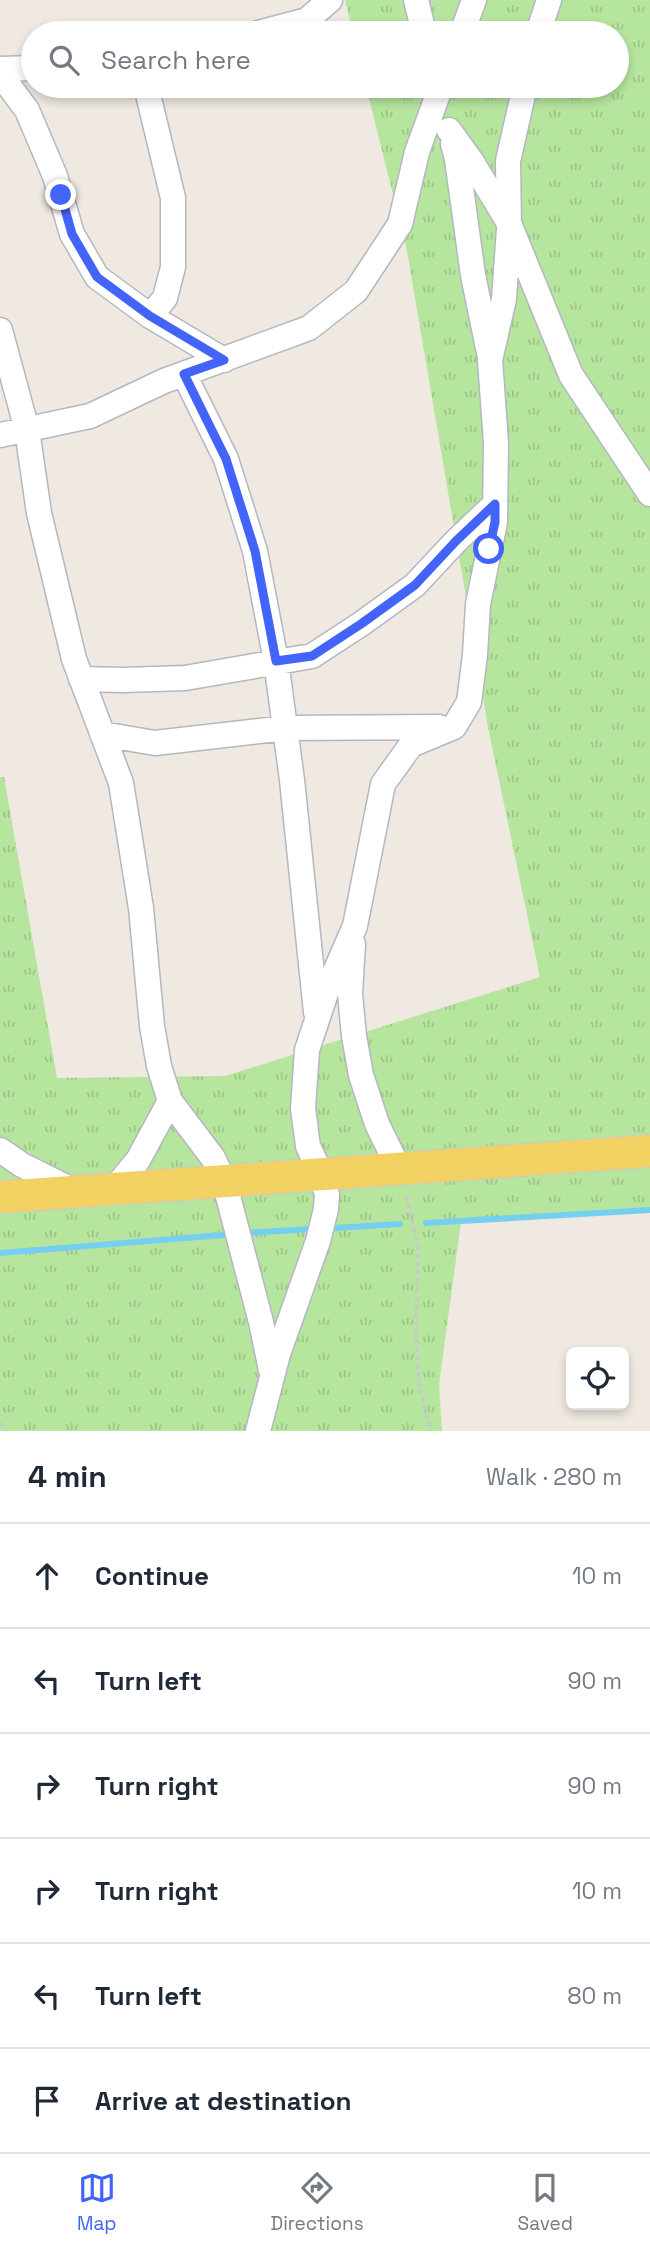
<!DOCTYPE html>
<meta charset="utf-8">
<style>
body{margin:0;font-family:"Space Grotesk",sans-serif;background:#f6f6f7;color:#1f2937}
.controls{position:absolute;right:21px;bottom:21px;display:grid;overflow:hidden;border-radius:10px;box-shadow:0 4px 10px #0003}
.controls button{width:63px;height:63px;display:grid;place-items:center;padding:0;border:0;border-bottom:2px solid #e0e1e3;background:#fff;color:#1f2937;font:35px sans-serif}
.stop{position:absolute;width:21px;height:21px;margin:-16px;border:5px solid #4264fb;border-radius:50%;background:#fff}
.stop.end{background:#4264fb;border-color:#fff;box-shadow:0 2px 7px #0008}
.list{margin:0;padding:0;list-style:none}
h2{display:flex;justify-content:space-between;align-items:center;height:91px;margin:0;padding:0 28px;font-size:30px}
h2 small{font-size:23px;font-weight:400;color:#747a83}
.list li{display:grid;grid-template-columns:46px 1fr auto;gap:21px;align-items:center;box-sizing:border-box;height:105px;padding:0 28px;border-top:2px solid #e0e1e3}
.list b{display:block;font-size:26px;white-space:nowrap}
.list em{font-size:23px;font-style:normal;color:#747a83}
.icon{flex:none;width:38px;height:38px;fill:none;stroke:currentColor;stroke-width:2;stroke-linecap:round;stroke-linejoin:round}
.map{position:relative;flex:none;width:650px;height:1431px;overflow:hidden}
.search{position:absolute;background:#fff;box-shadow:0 4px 10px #0003;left:21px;right:21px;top:21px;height:77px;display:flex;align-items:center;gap:18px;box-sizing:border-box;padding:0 24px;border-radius:38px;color:#747a83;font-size:26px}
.sheet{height:721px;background:#fff}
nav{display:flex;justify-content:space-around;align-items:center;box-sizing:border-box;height:98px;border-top:2px solid #e0e1e3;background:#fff;font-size:19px;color:#747a83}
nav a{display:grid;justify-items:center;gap:4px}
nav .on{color:#4264fb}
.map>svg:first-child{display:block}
.grass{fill:url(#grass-tufts)}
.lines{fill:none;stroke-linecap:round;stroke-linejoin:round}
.stream{stroke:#75cff0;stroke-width:6}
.minor-casing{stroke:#b4b7c1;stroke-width:27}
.major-casing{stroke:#c9c9c9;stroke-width:34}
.path{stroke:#c9c9c9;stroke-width:3.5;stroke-dasharray:5 3.5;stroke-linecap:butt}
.minor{stroke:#fff;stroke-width:24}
.major{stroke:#f2d163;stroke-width:32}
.route{stroke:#4264fb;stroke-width:9}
</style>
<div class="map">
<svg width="650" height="1431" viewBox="0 0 650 1431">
<defs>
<pattern id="grass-tufts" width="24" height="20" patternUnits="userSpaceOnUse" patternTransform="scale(1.75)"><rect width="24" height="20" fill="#b6e59e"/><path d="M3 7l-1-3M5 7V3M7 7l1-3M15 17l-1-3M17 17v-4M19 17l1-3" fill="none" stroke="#9dc588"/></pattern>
</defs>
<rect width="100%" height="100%" fill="#efe9e1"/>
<path class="grass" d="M345,0H650V1210L461,1222L439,1385L442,1431H0V777H4L57,1078L225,1076L540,977L488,727L407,251L366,86H617V33H353Z"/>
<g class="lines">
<path class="stream" d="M426,1223L650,1210
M335,1228L400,1224
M246,1233L312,1229
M0,1253L223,1235"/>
<defs>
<path id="minor" d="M416,0L424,33
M258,33L307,20L330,0
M462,33L474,0
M538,33L549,0
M0,69L33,68
M0,74L27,110L55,176L72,234L97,277L150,316L224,360
M146,86L173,198V267L165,298L150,316
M449,130L472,162L509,223L571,375L650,494
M453,144L457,159L473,275L489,353
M0,330L27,430L39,513L74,659L121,783L141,908L152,1026L159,1066L170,1101L213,1158L224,1181L261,1322L271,1370
M184,374L226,459L255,551L276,661L292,780L316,1012
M0,435L90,416L164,381L309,328L356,291L400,224L417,152L441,86
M81,679L123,680L185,678L312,656L361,624L415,585L456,541L495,504
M102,734L155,743L285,728L439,727
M353,944L350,994L354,1036L361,1075L377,1124L399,1169
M0,1150L22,1165L76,1192
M114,1189L138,1160L170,1101
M258,1431L278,1354L318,1241L326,1209L327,1195L321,1174L308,1146L303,1108L307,1050L327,990L355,926L383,784L411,745L454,727L469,702L475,655L478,604L495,522L496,443L490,360L504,299L509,229L508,161L525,86"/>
<path id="major" d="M0,1197L650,1151"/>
</defs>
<use href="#minor" class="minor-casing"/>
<use href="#major" class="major-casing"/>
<path class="path" d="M406,1195L418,1247L416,1330L419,1387L431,1431
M0,1422L5,1431"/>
<use href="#minor" class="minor"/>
<use href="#major" class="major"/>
</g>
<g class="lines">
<path class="route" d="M61,195L72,234L97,277L150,316L224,360L184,374L226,459L255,551L276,661L312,656L361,624L415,585L456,541L495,504V522L489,549"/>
</g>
</svg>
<div class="controls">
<button><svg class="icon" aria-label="locate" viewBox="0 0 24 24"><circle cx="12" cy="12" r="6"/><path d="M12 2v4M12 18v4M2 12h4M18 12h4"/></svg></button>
</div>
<div class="stop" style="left:489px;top:549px"></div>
<div class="stop end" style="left:61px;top:195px"></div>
<div class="search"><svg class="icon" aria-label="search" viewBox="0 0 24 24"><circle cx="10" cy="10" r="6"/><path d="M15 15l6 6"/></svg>Search here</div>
</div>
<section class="sheet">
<h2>4 min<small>Walk · 280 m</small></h2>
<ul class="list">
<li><svg class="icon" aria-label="ahead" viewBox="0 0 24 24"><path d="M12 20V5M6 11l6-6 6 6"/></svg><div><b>Continue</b></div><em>10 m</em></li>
<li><svg class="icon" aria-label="left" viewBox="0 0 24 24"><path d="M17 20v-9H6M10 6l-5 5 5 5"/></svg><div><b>Turn left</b></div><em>90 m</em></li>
<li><svg class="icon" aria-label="right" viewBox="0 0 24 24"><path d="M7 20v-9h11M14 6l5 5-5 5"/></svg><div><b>Turn right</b></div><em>90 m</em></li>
<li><svg class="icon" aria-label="right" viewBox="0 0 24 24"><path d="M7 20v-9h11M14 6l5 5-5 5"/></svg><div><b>Turn right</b></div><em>10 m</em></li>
<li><svg class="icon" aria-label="left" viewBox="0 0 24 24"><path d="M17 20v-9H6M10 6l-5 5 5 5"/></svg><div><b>Turn left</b></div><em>80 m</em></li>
<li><svg class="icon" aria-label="arrive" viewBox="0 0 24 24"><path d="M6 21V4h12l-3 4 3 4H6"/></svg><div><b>Arrive at destination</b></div></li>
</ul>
</section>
<nav>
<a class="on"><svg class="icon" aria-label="map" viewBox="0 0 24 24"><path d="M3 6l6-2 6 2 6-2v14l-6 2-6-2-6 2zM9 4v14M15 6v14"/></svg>Map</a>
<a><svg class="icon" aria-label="directions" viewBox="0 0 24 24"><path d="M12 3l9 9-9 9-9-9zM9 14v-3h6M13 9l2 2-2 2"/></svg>Directions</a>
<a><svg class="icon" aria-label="saved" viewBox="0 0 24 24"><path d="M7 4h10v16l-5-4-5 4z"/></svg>Saved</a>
</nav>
